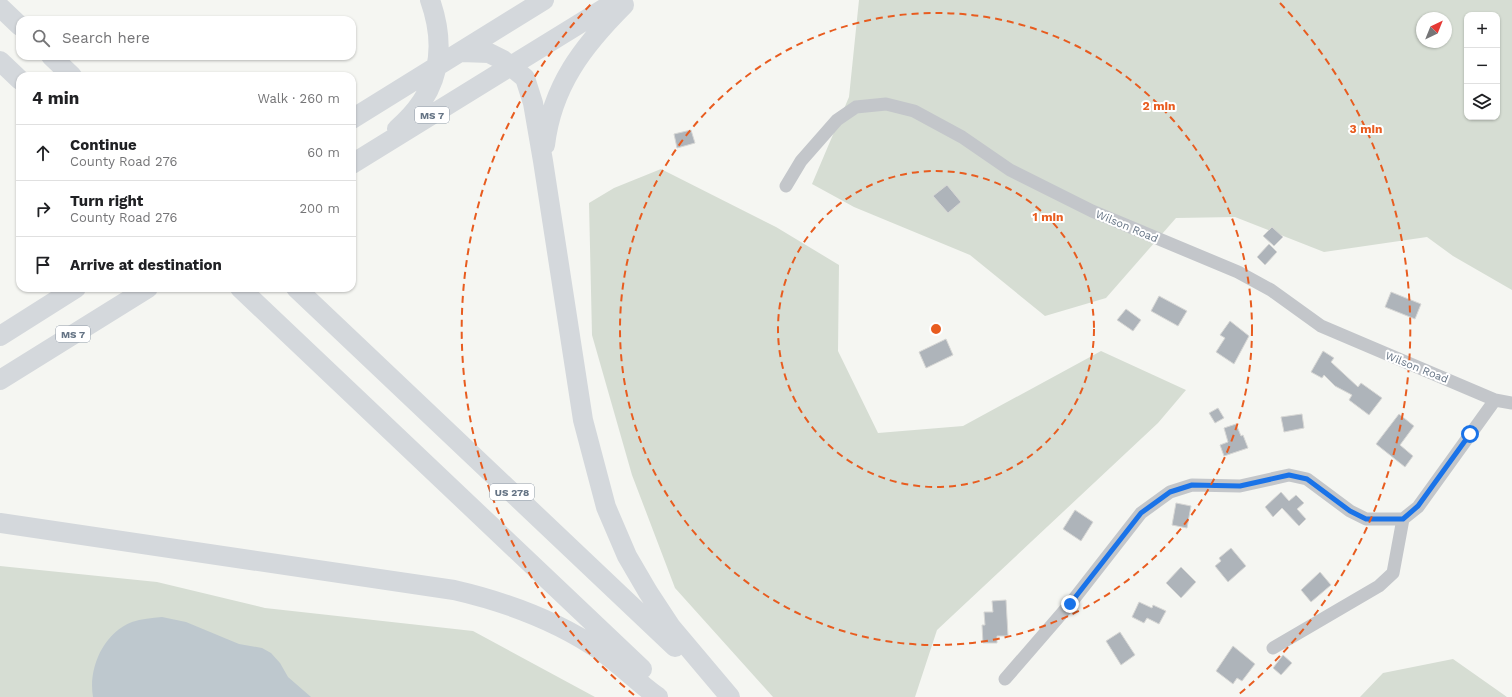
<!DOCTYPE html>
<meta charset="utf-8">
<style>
body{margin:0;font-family:"Work Sans",sans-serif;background:#f6f6f6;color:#202124}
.controls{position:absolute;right:12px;top:12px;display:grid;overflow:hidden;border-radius:8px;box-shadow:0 1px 3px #0004}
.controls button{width:36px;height:36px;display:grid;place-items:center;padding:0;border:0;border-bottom:1px solid #e0e0e0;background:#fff;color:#202124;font:20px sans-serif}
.compass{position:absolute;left:1416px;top:12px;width:36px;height:36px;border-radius:50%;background:#fff;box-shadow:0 1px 3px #0004;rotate:43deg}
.stop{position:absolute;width:12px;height:12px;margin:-9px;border:3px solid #1a73e8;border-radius:50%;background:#fff}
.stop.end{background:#1a73e8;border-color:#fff;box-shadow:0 1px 4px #0008}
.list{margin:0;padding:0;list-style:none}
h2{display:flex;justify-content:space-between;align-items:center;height:52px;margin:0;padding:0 16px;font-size:17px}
h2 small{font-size:13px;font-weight:400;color:#757577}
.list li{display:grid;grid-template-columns:26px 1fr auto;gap:12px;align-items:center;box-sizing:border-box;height:56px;padding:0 16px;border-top:1px solid #e0e0e0}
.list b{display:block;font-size:15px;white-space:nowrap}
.list p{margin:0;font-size:13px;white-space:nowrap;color:#757577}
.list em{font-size:13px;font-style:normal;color:#757577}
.icon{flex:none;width:22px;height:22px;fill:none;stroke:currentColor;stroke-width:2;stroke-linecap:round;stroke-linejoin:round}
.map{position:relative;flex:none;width:1512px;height:697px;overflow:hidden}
.search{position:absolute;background:#fff;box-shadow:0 1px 3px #0004;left:16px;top:16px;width:340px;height:44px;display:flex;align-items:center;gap:10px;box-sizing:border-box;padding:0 14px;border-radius:12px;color:#757577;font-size:15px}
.panel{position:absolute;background:#fff;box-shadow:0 1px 3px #0004;left:16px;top:72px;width:340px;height:220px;border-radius:12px}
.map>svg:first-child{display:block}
.green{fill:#d6ddd3;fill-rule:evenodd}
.water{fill:#bec8ce}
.building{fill:#aeb4ba;stroke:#d7d7d5}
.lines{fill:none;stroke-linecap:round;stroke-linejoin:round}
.minor{stroke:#c3c6ca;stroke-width:13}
.highway{stroke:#d4d8dc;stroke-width:20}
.route{stroke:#1a73e8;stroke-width:5}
.ring{fill:none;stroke:#e85c1f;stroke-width:2;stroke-dasharray:7 5}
.labels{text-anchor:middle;stroke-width:4;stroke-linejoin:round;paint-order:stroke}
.shield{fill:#fff;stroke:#929da9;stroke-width:1}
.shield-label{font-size:10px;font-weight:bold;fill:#647384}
.street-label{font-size:11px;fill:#647384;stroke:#fff}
.centre{fill:#e85c1f;stroke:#fff;stroke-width:2}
.ring-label{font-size:12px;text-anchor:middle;font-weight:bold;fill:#e85c1f;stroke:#fff;stroke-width:4;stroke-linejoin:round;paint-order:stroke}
</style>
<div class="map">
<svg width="1512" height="697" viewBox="0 0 1512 697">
<rect width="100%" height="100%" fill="#f5f6f2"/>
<path class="green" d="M859,0H1512V290L1453,256L1427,237L1324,252L1235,217L1176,218L1106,298L1045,316L970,255L854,207L812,184L849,97ZM1467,15H1497V117H1467ZM1422,18H1446V42H1422Z
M661,169L776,227L839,265L838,351L878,433L963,426L1101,351L1186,390L1158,423L937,630L915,697H773L675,588L632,475L592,335L589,203L614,188Z
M0,566L157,582L265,608L473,631L595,697H0Z
M1453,659L1507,697H1360L1383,673Z"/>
<path class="water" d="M162,617L186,622L239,644L262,648L271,653L280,663L288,677L311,697H93C88,669 103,633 132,622C141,619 152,618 162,617Z"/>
<path class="building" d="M691,130L695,143L677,148L674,134Z
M947,185L961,202L948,213L933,196Z
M1272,227L1283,237L1274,246L1263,236Z
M1269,244L1277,252L1265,265L1257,257Z
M1391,292L1421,304L1415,319L1385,307Z
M1159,296L1187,311L1178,326L1151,311Z
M1126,309L1141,320L1133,331L1117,320Z
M1230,321L1249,336L1234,364L1216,352L1225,338L1220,335Z
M946,339L953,355L926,368L919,352Z
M1323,351L1334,358L1331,362L1358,387L1361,383L1382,398L1369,415L1349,400L1352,395L1335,386L1324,375L1322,378L1311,372Z
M1218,408L1224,418L1215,423L1209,413Z
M1302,414L1304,428L1284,432L1281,417Z
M1399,414L1414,426L1400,445L1413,456L1405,467L1376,444Z
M1236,424L1241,436L1243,435L1248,448L1224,456L1220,445L1228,442L1224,428Z
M1281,492L1289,501L1296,495L1304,503L1297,509L1306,519L1299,526L1282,508L1273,517L1265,507Z
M1176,503L1191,506L1187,528L1172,525Z
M1075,510L1093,522L1081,541L1063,529Z
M1231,548L1246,566L1228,582L1215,566L1221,561L1219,558Z
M1181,567L1196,582L1181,598L1166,583Z
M1320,572L1331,585L1311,602L1301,590Z
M1006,600L1008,636H997V643H983L982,625H985L984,612H993L992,601Z
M1139,602L1152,608L1153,605L1166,611L1159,624L1147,618L1144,623L1132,617Z
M1120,632L1135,655L1121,665L1106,641Z
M1233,646L1255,664L1242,681L1237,678L1233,684L1216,671Z
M1283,655L1292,663L1281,675L1273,668Z"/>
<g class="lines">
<path class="minor" d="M786,186L801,161L837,120L856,107L886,104L914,111L962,137L1010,170L1092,211L1238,272L1271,290L1321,326L1495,400L1512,403
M1273,648L1379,586L1393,573L1403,519
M1005,679L1070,604L1141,513L1170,492L1192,485L1240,486L1289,475L1307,479L1350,511L1366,519H1403L1418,507L1495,400"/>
<path class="highway" d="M0,7L20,26
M461,52L489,53L503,60L525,78L533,103L543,161L583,420L606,507L627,556L648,592L671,627L730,697
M51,56L72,76
M0,61L20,80
M352,119L544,0
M397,129C438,94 448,51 430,0
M545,145C552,86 583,46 624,5
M352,164L618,0
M240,288L642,669
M296,288L675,647
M0,336L76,288
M0,380L148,288
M0,523L454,590C506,602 556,620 601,651C621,665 638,683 658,697"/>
</g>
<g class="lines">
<path class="route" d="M1070,604L1141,513L1170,492L1192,485L1240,486L1289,475L1307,479L1350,511L1366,519H1403L1418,506L1470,434"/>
</g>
<g class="ring">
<circle cx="936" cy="329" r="158"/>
<circle cx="936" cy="329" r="316"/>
<path d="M634 695A474 474 0 0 1 592 3M1280 3A474 474 0 0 1 1238 695"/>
</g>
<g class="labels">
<g class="shield">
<rect x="415" y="107" width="34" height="16" rx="3"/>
<rect x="56" y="326" width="34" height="16" rx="3"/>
<rect x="490" y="484" width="44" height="16" rx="3"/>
</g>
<g class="shield-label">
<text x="432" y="119">MS 7</text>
<text x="73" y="338">MS 7</text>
<text x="512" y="496">US 278</text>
</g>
<g class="street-label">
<text transform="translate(1127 226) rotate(23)" y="4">Wilson Road</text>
<text transform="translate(1417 367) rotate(22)" y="4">Wilson Road</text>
</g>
</g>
<circle cx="936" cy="329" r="6" class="centre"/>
<g class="ring-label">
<text x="1159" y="110">2 min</text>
<text x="1366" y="133">3 min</text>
<text x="1048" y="221">1 min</text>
</g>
</svg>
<div class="controls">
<button>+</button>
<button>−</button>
<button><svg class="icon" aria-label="layers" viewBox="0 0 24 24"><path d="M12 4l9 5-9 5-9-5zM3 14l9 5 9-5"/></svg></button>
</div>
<svg class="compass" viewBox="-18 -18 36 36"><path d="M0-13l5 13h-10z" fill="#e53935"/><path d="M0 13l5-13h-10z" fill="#757577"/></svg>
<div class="stop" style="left:1470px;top:434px"></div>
<div class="stop end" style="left:1070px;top:604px"></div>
<div class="search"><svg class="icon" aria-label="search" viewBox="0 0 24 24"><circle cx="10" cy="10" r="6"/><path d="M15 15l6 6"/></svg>Search here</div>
<section class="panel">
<h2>4 min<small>Walk · 260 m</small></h2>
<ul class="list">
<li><svg class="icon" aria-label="ahead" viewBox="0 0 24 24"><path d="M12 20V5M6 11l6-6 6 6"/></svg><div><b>Continue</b><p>County Road 276</p></div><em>60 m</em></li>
<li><svg class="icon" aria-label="right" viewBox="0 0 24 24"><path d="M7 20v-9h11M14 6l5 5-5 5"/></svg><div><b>Turn right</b><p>County Road 276</p></div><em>200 m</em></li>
<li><svg class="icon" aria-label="arrive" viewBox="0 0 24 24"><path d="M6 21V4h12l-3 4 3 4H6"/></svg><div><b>Arrive at destination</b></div></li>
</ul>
</section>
</div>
